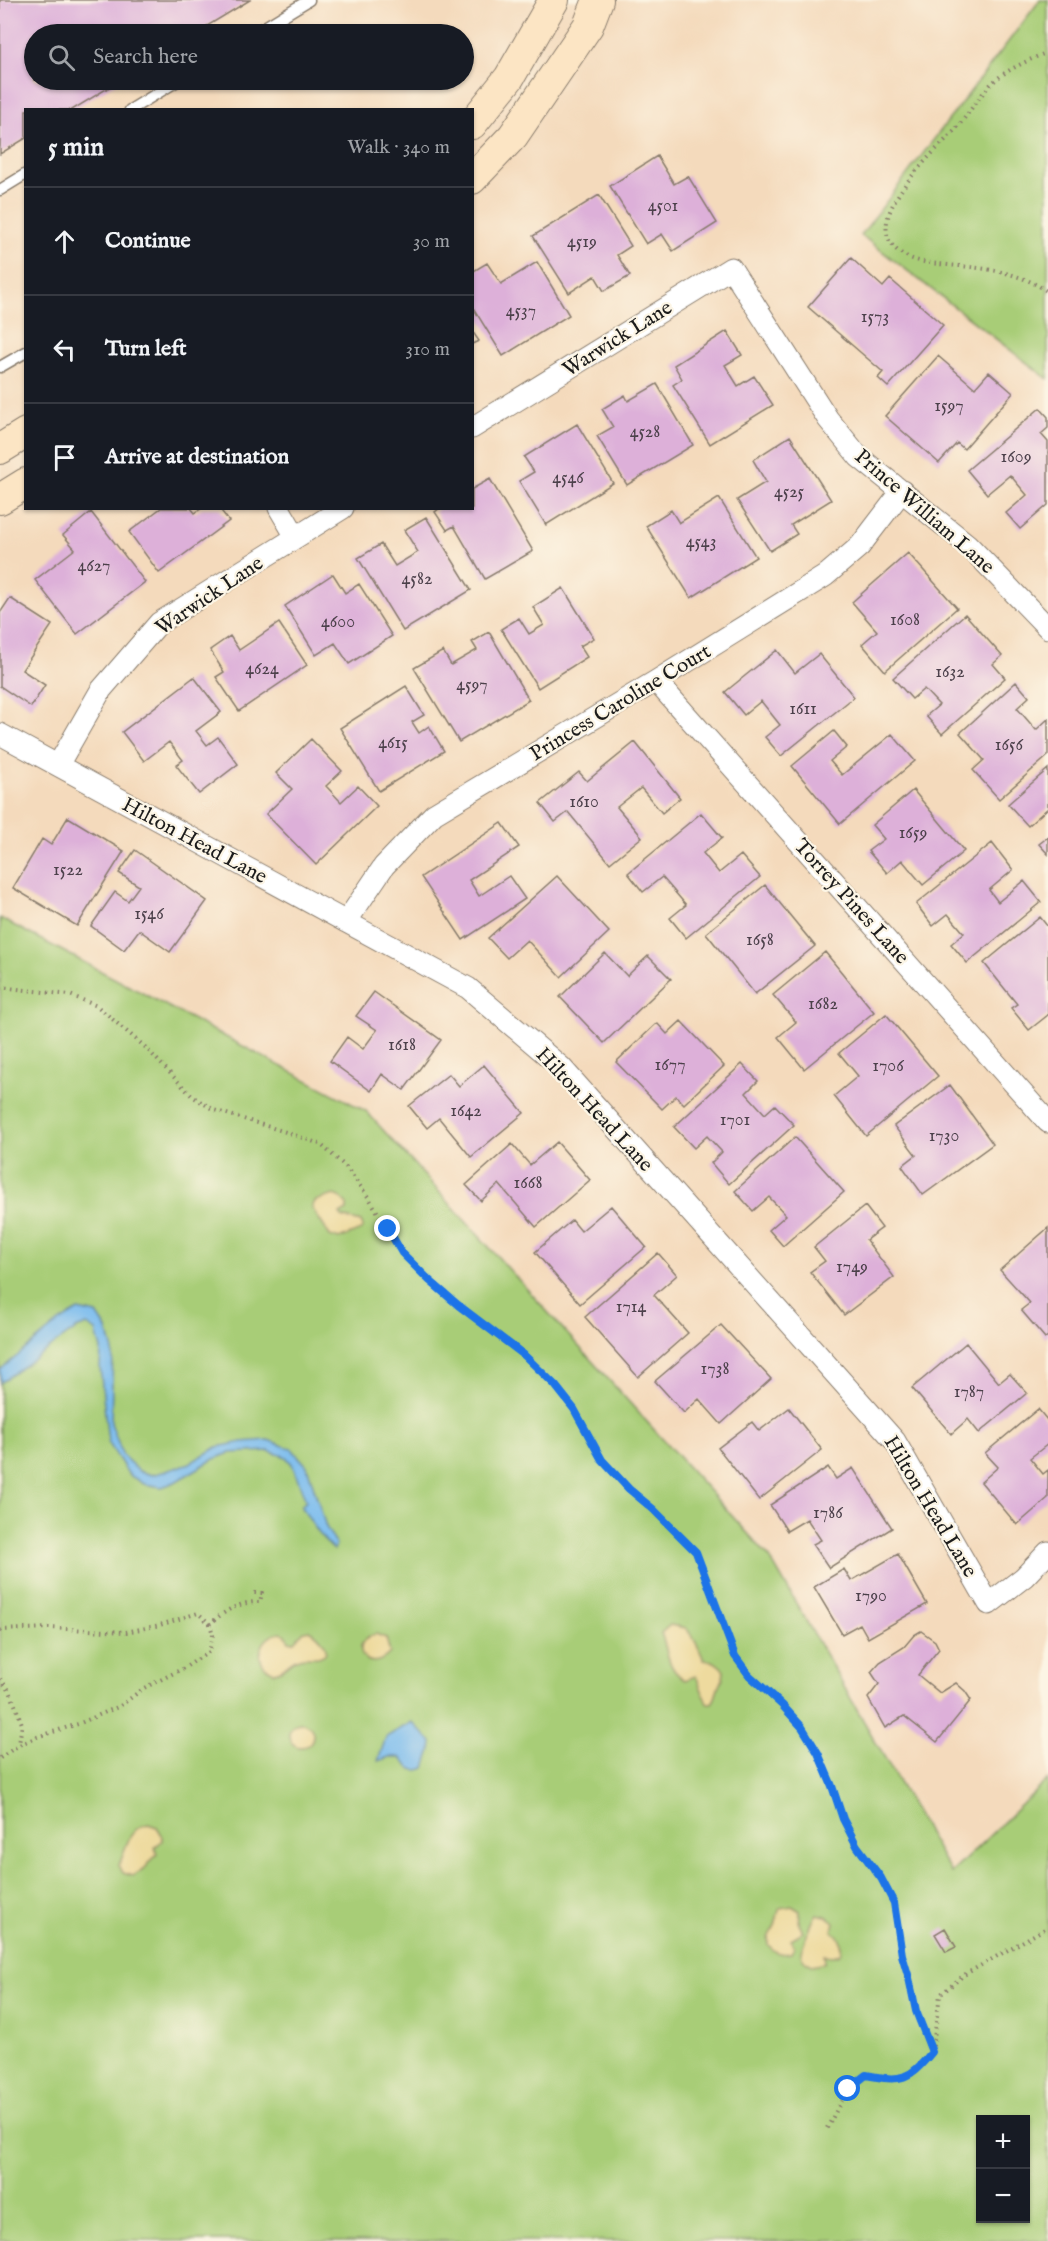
<!DOCTYPE html>
<meta charset="utf-8">
<style>
body{margin:0;font-family:"IM FELL English",serif;background:#20242c;color:#f1f3f6}
.controls{position:absolute;right:18px;bottom:18px;display:grid;overflow:hidden;border-radius:0px;box-shadow:0 2px 4px #0004}
.controls button{width:54px;height:54px;display:grid;place-items:center;padding:0;border:0;border-bottom:2px solid #363941;background:#171b24;color:#f1f3f6;font:30px sans-serif}
.stop{position:absolute;width:18px;height:18px;margin:-14px;border:4px solid #1a73e8;border-radius:50%;background:#fff}
.stop.end{background:#1a73e8;border-color:#fff;box-shadow:0 2px 6px #0008}
.list{margin:0;padding:0;list-style:none}
h2{display:flex;justify-content:space-between;align-items:center;height:78px;margin:0;padding:0 24px;font-size:26px}
h2 small{font-size:20px;font-weight:400;color:#9ea1a6}
.list li{display:grid;grid-template-columns:39px 1fr auto;gap:18px;align-items:center;box-sizing:border-box;height:108px;padding:0 24px;border-top:2px solid #363941}
.list b{display:block;font-size:22px;white-space:nowrap}
.list em{font-size:20px;font-style:normal;color:#9ea1a6}
.icon{flex:none;width:33px;height:33px;fill:none;stroke:currentColor;stroke-width:2;stroke-linecap:round;stroke-linejoin:round}
.map{position:relative;flex:none;width:1048px;height:2241px;overflow:hidden}
.search{position:absolute;background:#171b24;box-shadow:0 2px 4px #0004;left:24px;top:24px;width:450px;height:66px;display:flex;align-items:center;gap:15px;box-sizing:border-box;padding:0 21px;border-radius:33px;color:#9ea1a6;font-size:22px}
.panel{position:absolute;background:#171b24;box-shadow:0 2px 4px #0004;left:24px;top:108px;width:450px;height:402px;border-radius:0px}
.map>svg:first-child{display:block}
.green{fill:#a8cd77;stroke:#62744a;stroke-width:1.5;fill-rule:evenodd}
.sand{fill:#eeda9e;stroke:#857b5d;stroke-width:1.5}
.water{fill:#79bbee;stroke:#4a6c85;stroke-width:1.5}
.building{fill:#ddb0d9}
.lines{fill:none;stroke-linecap:round;stroke-linejoin:round}
.lane-casing{stroke:#887b6c;stroke-width:13}
.street-casing{stroke:#887b6c;stroke-width:23}
.secondary-casing{stroke:#887b6c;stroke-width:32}
.path{stroke:#887b6c;stroke-width:4;stroke-dasharray:1.5 4.5;stroke-linecap:butt}
.lane{stroke:#fff;stroke-width:10}
.street{stroke:#fff;stroke-width:21}
.secondary{stroke:#fce5c4;stroke-width:30}
.route{stroke:#1a73e8;stroke-width:8}
.labels{text-anchor:middle;stroke-width:4.5;stroke-linejoin:round;paint-order:stroke}
.number-label{font-size:18px;fill:#4c414b}
.street-label{font-size:21px;fill:#1c1c1c;stroke:#fcf5e5}
</style>
<div class="map">
<svg width="1048" height="2241" viewBox="0 0 1048 2241">
<rect width="100%" height="100%" fill="#fcf5e5"/>
<filter id="ink" filterUnits="userSpaceOnUse"><feTurbulence type="fractalNoise" baseFrequency=".0167" numOctaves="2"/><feDisplacementMap in="SourceGraphic" scale="12" xChannelSelector="R" yChannelSelector="G"/><feConvolveMatrix kernelMatrix="1 2 1 2 8 2 1 2 1" color-interpolation-filters="sRGB"/></filter>
<filter id="wash" filterUnits="userSpaceOnUse"><feTurbulence type="fractalNoise" baseFrequency=".008" numOctaves="4" result="noise"/><feDisplacementMap in="SourceGraphic" scale="24" xChannelSelector="R" yChannelSelector="G"/><feGaussianBlur stdDeviation="1.35" result="paint"/><feColorMatrix in="noise" values="0 0 0 0 0 0 0 0 0 0 0 0 0 0 0 0 0 1.4 0 .05"/><feComposite in="paint" operator="in"/></filter>
<g filter="url(#wash)">
<rect width="100%" height="100%" fill="#f4dabc"/>
<path class="green" d="M1040,0H1048V379L861,235Z
M0,918L366,1111L770,1558L951,1873L1048,1779V2241H0ZM980,2120H1026V2218H980Z"/>
<path class="sand" d="M334,1195L340,1197L347,1204V1210L340,1214L342,1217L361,1222L363,1227L361,1230L339,1239L330,1236L312,1208L315,1201Z
M670,1625L686,1628L695,1640L704,1660C713,1659 718,1664 724,1670L723,1679C715,1686 719,1695 712,1703H707L696,1676L685,1680C666,1668 669,1653 661,1633Z
M310,1630C318,1635 337,1653 318,1657C312,1658 305,1656 299,1658C288,1661 285,1671 274,1672C271,1670 268,1669 265,1667C252,1653 268,1629 285,1634L289,1641L294,1642L304,1631Z
M376,1634L386,1638L390,1653C366,1679 346,1640 376,1634Z
M289 1735a12 12 0 1 1 24 0a12 12 0 1 1-24 0Z
M148,1824L157,1827L162,1835V1841L155,1847L157,1854L145,1868L133,1876L123,1873L119,1865C127,1847 127,1829 148,1824Z
M792,1906L800,1911L799,1924L803,1932L791,1939L794,1948L791,1953C780,1955 776,1953 768,1945C767,1932 774,1932 776,1922C777,1915 777,1914 780,1908Z
M817,1914L826,1916L834,1922L832,1931C841,1937 843,1943 840,1954L833,1956L824,1955L825,1961L823,1963L811,1965C807,1962 802,1960 801,1954C800,1950 814,1917 817,1914Z"/>
<path class="water" d="M78,1310L97,1314L107,1329L113,1351L111,1423L123,1456L139,1471L152,1475L166,1471L190,1463L217,1447L242,1442L268,1440L292,1449L307,1466L326,1527L336,1544L334,1550C321,1539 310,1521 301,1506L306,1501L292,1464L286,1457L269,1451L230,1453L214,1459L175,1482L162,1487L144,1484L129,1475L108,1442L100,1367L101,1349L96,1331L87,1325L76,1329L0,1383V1370L59,1322Z
M412,1722L432,1742L431,1750L425,1768C412,1774 408,1766 400,1757H389L378,1761L386,1737Z"/>
<g id="blocks">
<path class="building" d="M0,0H250L194,34H34V80H121L72,110H26V138L0,154Z
M657,156L674,184L688,176L717,223L673,251L662,234L646,244L610,186Z
M599,195L631,246L617,255L630,276L604,291L595,276L569,293L533,236Z
M851,258L883,287L890,279L943,325L888,387L878,378L883,372L808,307Z
M537,262L569,315L503,356L472,306V272L487,263L501,284Z
M472,331L479,341L472,344Z
M727,331L742,355L725,365L738,386L754,376L773,405L710,444L673,385L682,379L674,365Z
M938,356L975,388L989,372L1013,393L964,449L957,443L939,463L885,416Z
M657,384L693,445L627,485L597,436L613,427L602,409L625,395L628,401Z
M1040,408L1048,417V428L1041,434L1048,442V505L1020,529L1006,513L1027,495L1010,475L987,494L967,470Z
M577,424L613,483L546,525L519,481L534,472L524,457Z
M790,436L831,500L791,525L797,534L770,551L737,500L766,482L753,460Z
M490,479L533,551L485,579L454,526L447,530L435,512L440,508H472V489Z
M719,498L756,557L691,598L646,526L671,510L679,523Z
M161,508H191L195,513L202,508H219L229,521L159,573L129,532Z
M91,512L145,582L77,634L35,580L75,549L63,535Z
M426,517L471,590L403,631L358,558L381,544L395,566L418,552L404,530Z
M908,553L957,608L885,671L862,644L877,631L852,602Z
M333,574L345,593L359,584L392,636L349,664L335,643L316,655L285,606Z
M563,588L594,638L580,646L587,657L538,688L501,629L519,618L529,634L544,625L533,607Z
M10,598L52,625L22,670L45,685L31,707L0,686V613Z
M965,614L1002,656L993,664L1005,678L942,734L926,716L939,705L924,689L912,699L893,678Z
M279,623L307,665L239,711L216,677L224,672L210,650L230,636L239,650Z
M489,632L529,700L459,742L414,668L443,651L451,665L477,650L472,642Z
M777,650L795,673L819,654L854,697L781,756L765,737L780,725L761,701L744,715L725,692Z
M194,677L221,712L196,731L207,745L218,737L238,764L199,794L176,765L183,760L169,742L144,761L122,732Z
M1016,682L1029,697L1017,708L1036,730L1048,719V756L999,799L973,770L984,760L960,733Z
M406,686L424,715L412,722L419,733L429,726L444,751L379,791L340,728Z
M834,731L847,747L830,761L842,775L892,734L915,761L840,824L792,766Z
M311,739L342,771L326,786L341,802L358,786L377,806L316,865L266,814L292,789L276,773Z
M635,742L680,798L662,813L641,788L617,807L642,837L610,863L568,812L555,822L540,803L579,772L587,781Z
M1048,769V808L1028,826L1008,804Z
M913,790L964,851L923,885L902,860L887,873L868,851L884,839L872,825Z
M701,813L722,838L703,853L719,873L741,855L760,877L686,938L670,918L686,905L662,877L643,892L628,873Z
M68,817L124,851L77,926L13,888L42,839L51,845Z
M502,823L519,847L469,880L479,896L509,876L525,899L463,940L421,877Z
M1048,837V854L1039,844Z
M992,843L1013,870L989,890L998,902L1024,881L1041,902L967,963L951,944L964,933L948,914L933,926L916,904Z
M135,850L207,901L170,952L139,930L124,950L91,926L115,892L128,901L139,886L119,873Z
M557,876L609,932L561,977L527,940L507,958L488,938Z
M765,885L815,946L755,994L706,933Z
M1040,917L1048,927V1015L1029,1030L1011,1008L1017,1004L984,963Z
M825,952L874,1012L804,1069L778,1037L796,1022L773,995Z
M605,953L627,976L648,956L671,979L604,1043L560,997Z
M374,992L441,1040L404,1090L382,1074L371,1091L330,1061L347,1037L363,1049L377,1030L356,1016Z
M886,1014L938,1076L866,1136L834,1096L858,1076L839,1053Z
M681,1021L724,1066L684,1104L676,1096L662,1109L616,1062L657,1023L667,1034Z
M742,1064L758,1081L746,1093L765,1114L775,1105L794,1125L729,1184L711,1163L722,1152L707,1136L694,1148L674,1127Z
M484,1065L524,1113L471,1157L439,1118L427,1128L409,1106L449,1074L459,1086Z
M950,1085L993,1144L923,1195L902,1166L916,1155L894,1126Z
M795,1137L844,1192L783,1246L769,1230L786,1215L769,1197L753,1211L735,1191Z
M557,1142L590,1180L536,1227L499,1184L481,1201L466,1185L512,1144L530,1165Z
M611,1206L646,1247L580,1304L535,1252L572,1220L581,1231Z
M865,1206L882,1228L866,1240L894,1277L844,1315L810,1272L825,1261L814,1247Z
M1048,1228V1336L1045,1338L1021,1310L1030,1303L1000,1270Z
M658,1253L677,1275L654,1295L688,1333L638,1377L585,1317Z
M721,1325L771,1379L721,1424L699,1399L684,1413L655,1381Z
M966,1343L999,1383L1010,1374L1027,1393L979,1433L968,1419L951,1434L912,1388Z
M789,1408L822,1450L759,1500L718,1448L752,1422L759,1431Z
M1038,1409L1048,1421V1444L1030,1458L1043,1474L1048,1470V1498L1017,1525L981,1482L998,1467L985,1453Z
M828,1467L836,1479L853,1468L892,1528L829,1568L813,1544L821,1540L807,1519L787,1531L770,1505Z
M898,1554L927,1604L868,1638L860,1624L842,1634L814,1587L844,1569L851,1581Z
M921,1631L935,1641L939,1649L918,1675L940,1693L956,1683L965,1691L971,1700L937,1742L904,1716L885,1728L868,1698L879,1684L871,1672L880,1662L904,1647L914,1635Z
M945,1928L956,1947L946,1952L935,1934Z"/>
</g>
</g>
<g filter="url(#ink)">
<use href="#blocks" fill-opacity="0" stroke="#887b6c" stroke-width="1.5"/>
<g class="lines">
<defs>
<path id="lane" d="M253,34L309,0
M130,110L179,80
M0,190L26,174
M0,367L26,352"/>
<path id="street" d="M472,428L731,268L828,419L859,457L968,545L1048,628
M279,508L296,537
M656,681L1048,1122
M0,734L468,988L561,1067L895,1441L989,1604L1024,1577L1048,1552
M58,765L101,690L159,623L343,508
M346,922L384,866L434,814L656,681L825,576L860,546L902,491"/>
<path id="secondary" d="M472,124L509,78L554,0
M472,179L513,136L588,26L598,0
M0,449L26,433
M0,499L26,483"/>
</defs>
<use href="#lane" class="lane-casing"/>
<use href="#street" class="street-casing"/>
<use href="#secondary" class="secondary-casing"/>
<path class="path" d="M1048,52C1029,60 1007,69 992,83C978,97 968,115 955,130C933,154 851,225 904,255C918,263 932,263 948,265C983,268 1019,271 1048,292
M0,987L70,995L97,1006L145,1047L192,1096L214,1110L289,1133L320,1144L346,1167L369,1198L402,1253L458,1305L524,1355L555,1385L574,1409L602,1460L629,1489L653,1509L696,1552L735,1656L749,1675L782,1705L802,1727L818,1753L832,1786L843,1819L857,1846L881,1878L894,1903L901,1955L909,1978L916,2011L932,2052
M0,1630L49,1628L126,1632L160,1625L198,1613L210,1624
M0,1679L10,1691L22,1724L19,1744
M0,1758L19,1745L37,1737L78,1724L120,1706L144,1688L184,1668L209,1652L213,1635L210,1624C224,1611 241,1601 260,1602L262,1593H254
M827,2128L848,2089L866,2075L890,2080L914,2073L932,2052L940,1995L964,1975L1048,1927"/>
<use href="#lane" class="lane"/>
<use href="#street" class="street"/>
<use href="#secondary" class="secondary"/>
</g>
</g>
<g class="lines" filter="url(#ink)">
<path class="route" d="M388,1229L402,1253L429,1280L458,1305L524,1355L555,1385L574,1409L602,1460L629,1489L653,1509L696,1552L735,1656L749,1675L782,1705L802,1727L818,1753L832,1786L843,1819L857,1846L881,1878L894,1903L902,1955L909,1978L916,2011L932,2052C909,2080 902,2082 866,2075L848,2089"/>
</g>
<g class="labels">
<g class="number-label">
<text x="663" y="211">4501</text>
<text x="582" y="247">4519</text>
<text x="521" y="316">4537</text>
<text x="875" y="322">1573</text>
<text x="949" y="411">1597</text>
<text x="645" y="437">4528</text>
<text x="1016" y="462">1609</text>
<text x="568" y="483">4546</text>
<text x="789" y="497">4525</text>
<text x="701" y="547">4543</text>
<text x="94" y="571">4627</text>
<text x="417" y="584">4582</text>
<text x="905" y="625">1608</text>
<text x="338" y="627">4600</text>
<text x="262" y="674">4624</text>
<text x="950" y="677">1632</text>
<text x="472" y="690">4597</text>
<text x="803" y="714">1611</text>
<text x="393" y="748">4615</text>
<text x="1009" y="750">1656</text>
<text x="584" y="807">1610</text>
<text x="913" y="838">1659</text>
<text x="68" y="875">1522</text>
<text x="149" y="919">1546</text>
<text x="760" y="945">1658</text>
<text x="823" y="1009">1682</text>
<text x="402" y="1050">1618</text>
<text x="670" y="1070">1677</text>
<text x="888" y="1071">1706</text>
<text x="466" y="1116">1642</text>
<text x="735" y="1125">1701</text>
<text x="944" y="1141">1730</text>
<text x="528" y="1188">1668</text>
<text x="852" y="1272">1749</text>
<text x="631" y="1312">1714</text>
<text x="715" y="1374">1738</text>
<text x="969" y="1397">1787</text>
<text x="828" y="1518">1786</text>
<text x="871" y="1601">1790</text>
</g>
<g class="street-label">
<text transform="translate(617 338) rotate(-32)" y="7">Warwick Lane</text>
<text transform="translate(925 511) rotate(41)" y="7">Prince William Lane</text>
<text transform="translate(209 595) rotate(-34)" y="7">Warwick Lane</text>
<text transform="translate(620 702) rotate(-31)" y="7">Princess Caroline Court</text>
<text transform="translate(195 840) rotate(28)" y="7">Hilton Head Lane</text>
<text transform="translate(852 901) rotate(48)" y="7">Torrey Pines Lane</text>
<text transform="translate(595 1109) rotate(47)" y="7">Hilton Head Lane</text>
<text transform="translate(931 1506) rotate(59)" y="7">Hilton Head Lane</text>
</g>
</g>
</svg>
<div class="controls">
<button>+</button>
<button>−</button>
</div>
<div class="stop" style="left:848px;top:2089px"></div>
<div class="stop end" style="left:388px;top:1229px"></div>
<div class="search"><svg class="icon" aria-label="search" viewBox="0 0 24 24"><circle cx="10" cy="10" r="6"/><path d="M15 15l6 6"/></svg>Search here</div>
<section class="panel">
<h2>5 min<small>Walk · 340 m</small></h2>
<ul class="list">
<li><svg class="icon" aria-label="ahead" viewBox="0 0 24 24"><path d="M12 20V5M6 11l6-6 6 6"/></svg><div><b>Continue</b></div><em>30 m</em></li>
<li><svg class="icon" aria-label="left" viewBox="0 0 24 24"><path d="M17 20v-9H6M10 6l-5 5 5 5"/></svg><div><b>Turn left</b></div><em>310 m</em></li>
<li><svg class="icon" aria-label="arrive" viewBox="0 0 24 24"><path d="M6 21V4h12l-3 4 3 4H6"/></svg><div><b>Arrive at destination</b></div></li>
</ul>
</section>
</div>
